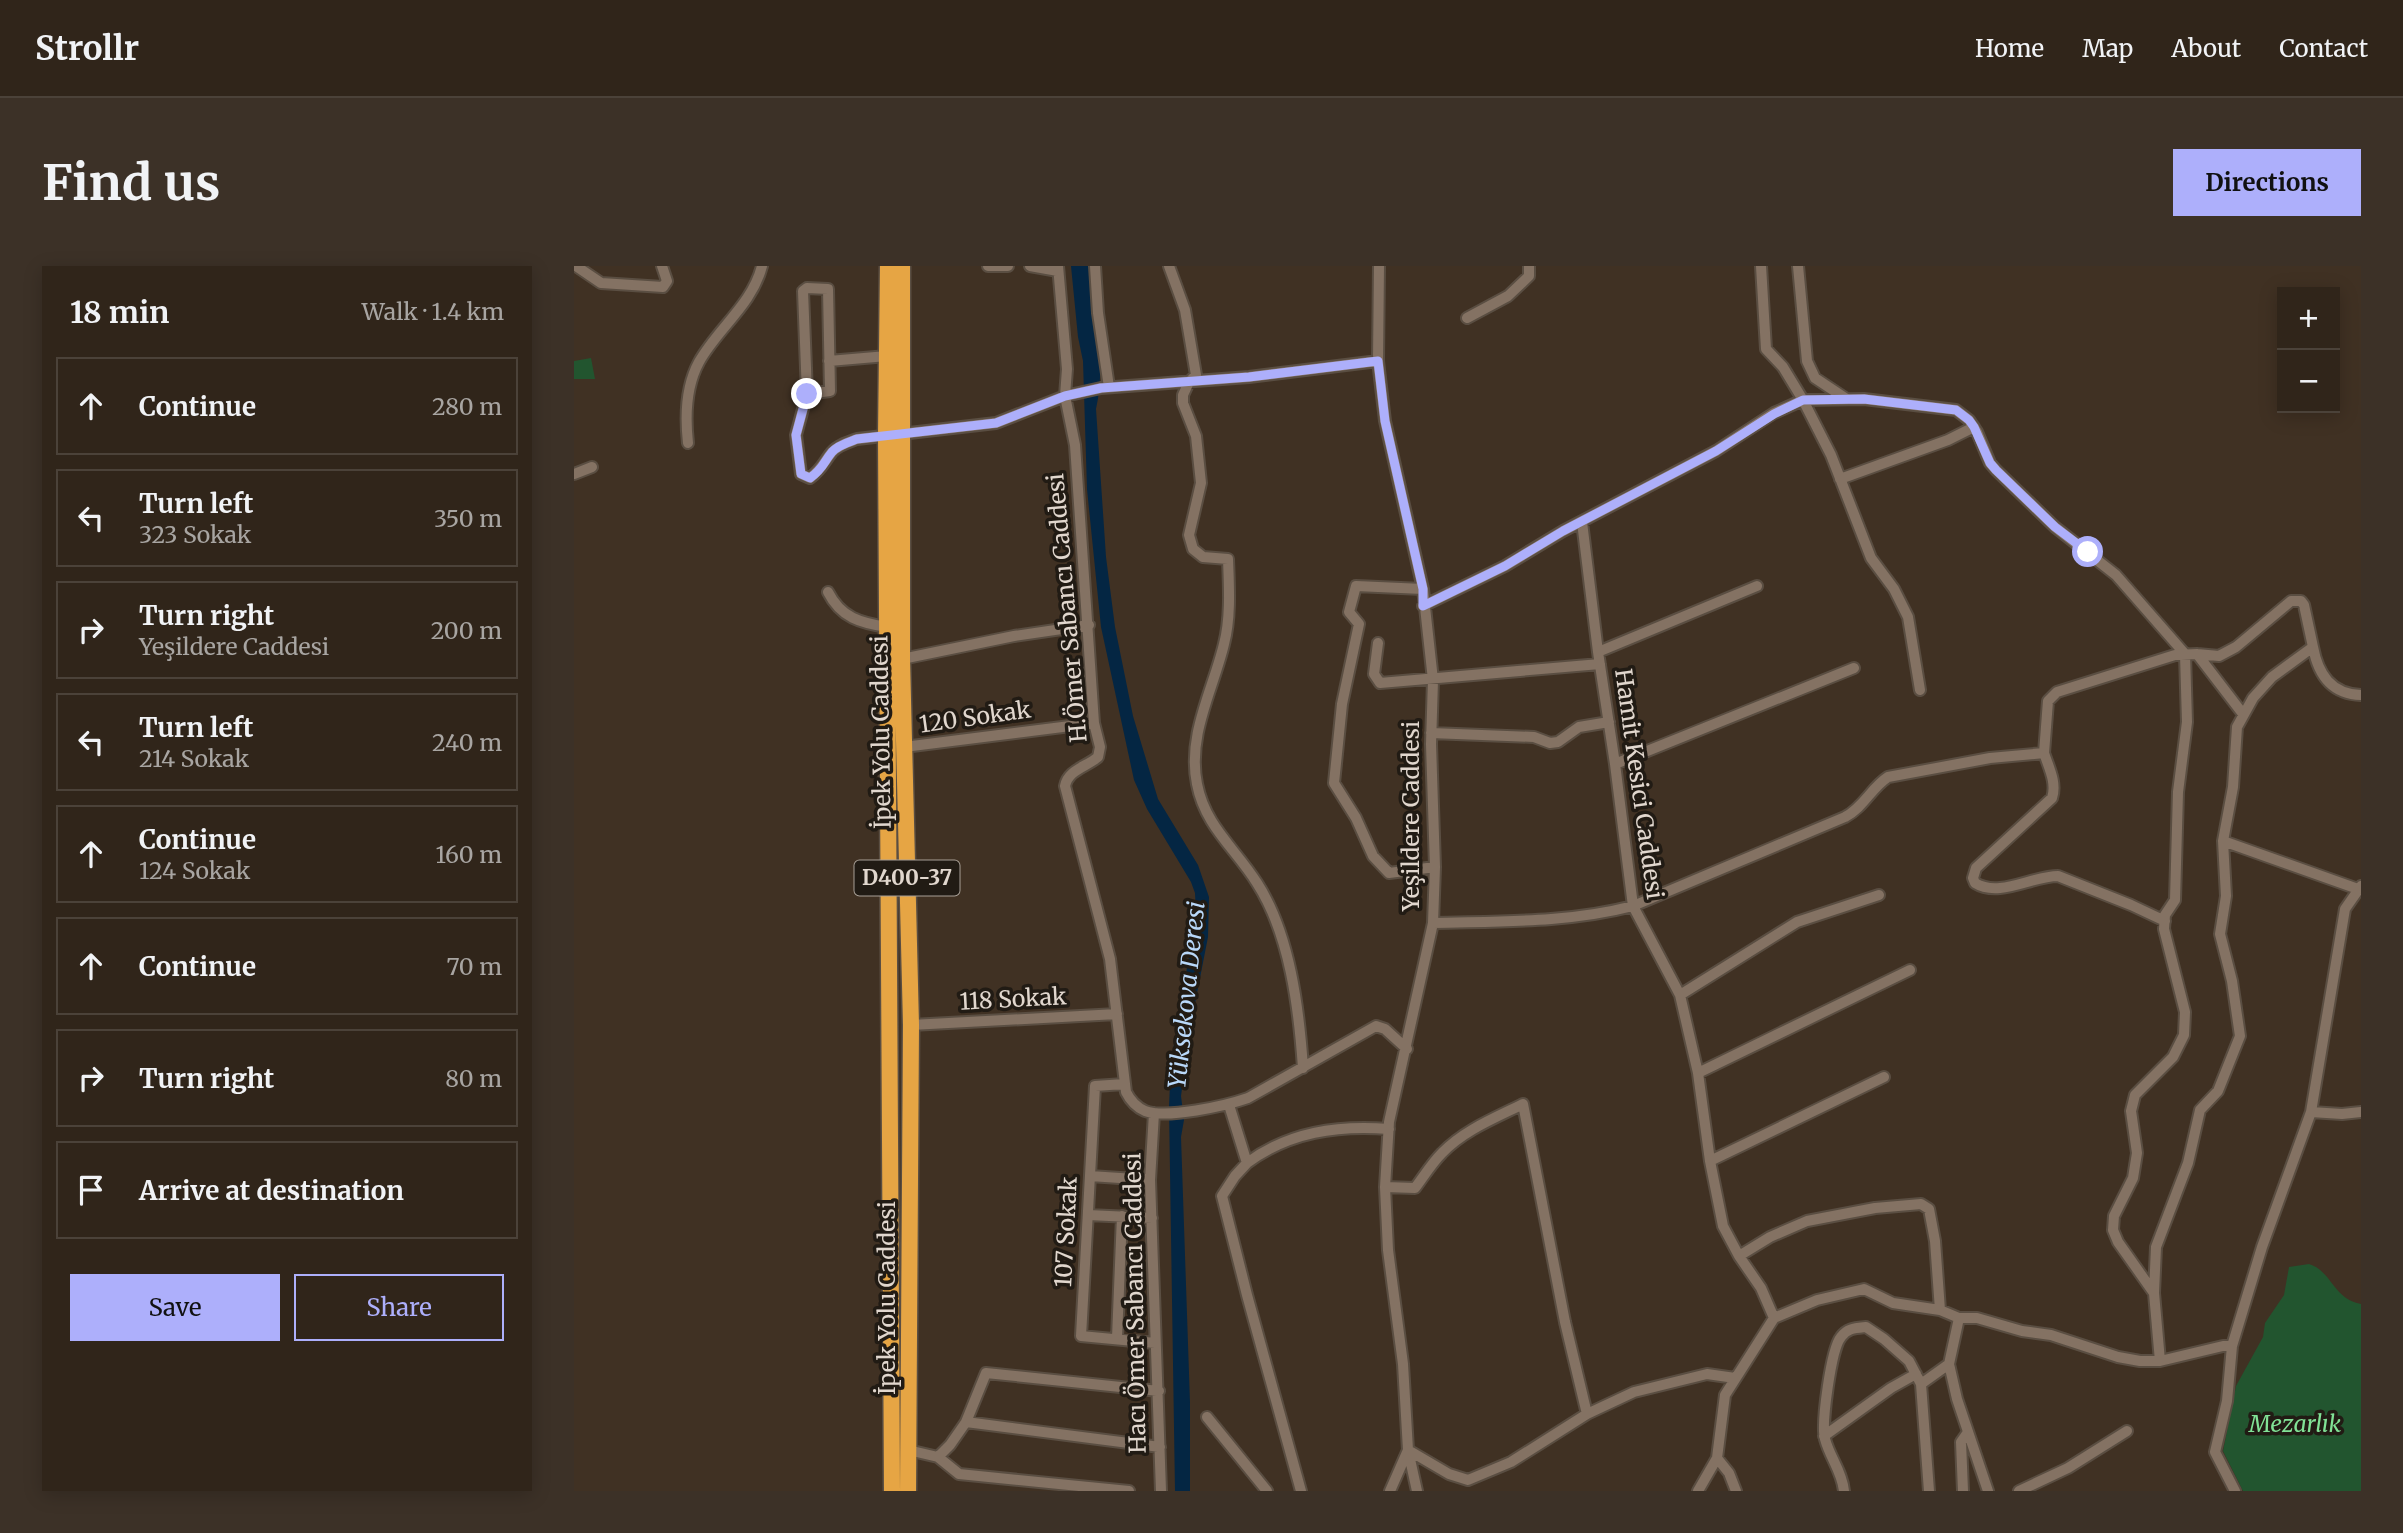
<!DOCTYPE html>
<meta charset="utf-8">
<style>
body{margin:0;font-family:Merriweather,serif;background:#3c3127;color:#f1f3f6}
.controls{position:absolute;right:21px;top:21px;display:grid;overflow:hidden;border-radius:0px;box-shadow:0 4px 18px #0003}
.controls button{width:63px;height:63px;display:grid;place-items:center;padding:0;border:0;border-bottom:2px solid #4b4239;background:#30251a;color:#f1f3f6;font:35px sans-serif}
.stop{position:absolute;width:21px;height:21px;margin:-16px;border:5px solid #adaffb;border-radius:50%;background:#fff}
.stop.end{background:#adaffb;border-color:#fff;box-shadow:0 2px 7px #0008}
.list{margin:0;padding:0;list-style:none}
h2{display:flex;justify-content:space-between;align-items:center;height:91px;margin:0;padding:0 28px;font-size:30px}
h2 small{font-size:23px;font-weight:400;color:#a8a5a2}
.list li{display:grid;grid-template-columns:46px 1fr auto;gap:21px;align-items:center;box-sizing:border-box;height:98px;margin:0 14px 14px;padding:0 14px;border:2px solid #4b4239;border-radius:0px}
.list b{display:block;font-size:26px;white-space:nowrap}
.list p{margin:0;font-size:23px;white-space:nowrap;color:#a8a5a2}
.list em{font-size:23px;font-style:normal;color:#a8a5a2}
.actions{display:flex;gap:14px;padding:21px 28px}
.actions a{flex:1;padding:16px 0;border:2px solid #adaffb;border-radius:0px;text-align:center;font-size:24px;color:#adaffb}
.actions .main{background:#adaffb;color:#111}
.icon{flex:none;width:38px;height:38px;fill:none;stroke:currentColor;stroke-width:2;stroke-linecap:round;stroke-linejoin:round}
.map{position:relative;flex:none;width:1787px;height:1225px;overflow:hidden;border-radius:0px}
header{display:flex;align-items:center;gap:42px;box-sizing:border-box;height:98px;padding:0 35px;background:#30251a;border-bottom:2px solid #4b4239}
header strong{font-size:33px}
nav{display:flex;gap:38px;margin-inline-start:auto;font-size:24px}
.intro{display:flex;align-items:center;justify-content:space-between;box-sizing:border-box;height:168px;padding:0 42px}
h1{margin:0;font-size:49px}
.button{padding:18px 32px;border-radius:0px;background:#adaffb;color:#111;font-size:24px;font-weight:700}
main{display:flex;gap:42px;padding:0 42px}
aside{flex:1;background:#30251a;border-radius:0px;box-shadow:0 4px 18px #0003}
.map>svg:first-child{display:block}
.green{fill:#22552f}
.water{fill:#042643}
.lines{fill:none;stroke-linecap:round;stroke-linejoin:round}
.minor-casing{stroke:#5a4e42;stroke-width:14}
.highway-casing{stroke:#5a4e42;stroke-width:19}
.minor{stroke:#847263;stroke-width:10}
.highway{stroke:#e6a544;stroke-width:16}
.route{stroke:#adaffb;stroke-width:9}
.labels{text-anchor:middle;stroke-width:7;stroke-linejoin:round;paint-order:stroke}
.shield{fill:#211b14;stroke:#a79f96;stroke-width:2}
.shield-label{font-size:21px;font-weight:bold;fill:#e1d7ce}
.street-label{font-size:23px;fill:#e1d7ce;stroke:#211b14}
.park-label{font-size:23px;font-style:italic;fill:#81e296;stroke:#211b14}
.water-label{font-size:24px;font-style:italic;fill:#b9d8f9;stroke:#211b14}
</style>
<header>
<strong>Strollr</strong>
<nav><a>Home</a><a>Map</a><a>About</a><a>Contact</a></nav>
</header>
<div class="intro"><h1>Find us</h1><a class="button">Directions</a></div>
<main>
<aside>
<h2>18 min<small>Walk · 1.4 km</small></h2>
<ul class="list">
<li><svg class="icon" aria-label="ahead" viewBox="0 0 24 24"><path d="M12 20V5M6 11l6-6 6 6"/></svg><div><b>Continue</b></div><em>280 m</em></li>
<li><svg class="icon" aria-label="left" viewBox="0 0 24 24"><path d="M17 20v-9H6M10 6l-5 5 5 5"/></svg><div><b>Turn left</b><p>323 Sokak</p></div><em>350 m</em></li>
<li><svg class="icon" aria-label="right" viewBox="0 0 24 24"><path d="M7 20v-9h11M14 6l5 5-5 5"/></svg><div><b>Turn right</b><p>Yeşildere Caddesi</p></div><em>200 m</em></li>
<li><svg class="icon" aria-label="left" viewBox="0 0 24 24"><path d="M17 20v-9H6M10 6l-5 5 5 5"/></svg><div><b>Turn left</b><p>214 Sokak</p></div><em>240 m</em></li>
<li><svg class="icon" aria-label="ahead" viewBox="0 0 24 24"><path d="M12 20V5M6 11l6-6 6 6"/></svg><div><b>Continue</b><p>124 Sokak</p></div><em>160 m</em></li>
<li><svg class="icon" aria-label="ahead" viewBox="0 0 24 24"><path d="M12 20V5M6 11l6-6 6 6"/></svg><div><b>Continue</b></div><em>70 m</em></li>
<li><svg class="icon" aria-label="right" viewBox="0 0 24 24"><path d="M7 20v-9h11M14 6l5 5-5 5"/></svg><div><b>Turn right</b></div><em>80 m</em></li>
<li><svg class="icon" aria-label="arrive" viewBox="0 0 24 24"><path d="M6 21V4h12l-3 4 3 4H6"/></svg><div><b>Arrive at destination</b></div></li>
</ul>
<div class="actions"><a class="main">Save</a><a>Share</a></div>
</aside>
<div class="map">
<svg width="1787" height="1225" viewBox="0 0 1787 1225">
<rect width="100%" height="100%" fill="#403123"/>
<path class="green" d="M17,92L21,113H0V95Z
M1735,998C1758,1005 1759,1033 1787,1038V1225H1669L1649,1185L1662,1120L1689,1071L1691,1057L1710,1029L1715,1001Z"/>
<path class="water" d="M497,0H518C522,44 532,99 522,143L532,291L541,361L559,450L584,533L624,599L635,631L634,671L616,763L607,830L610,854L607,871L616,1137V1225H601L595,841L597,796L622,649L621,627L617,616L573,543L560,514L527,361L513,223L509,95L504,71Z"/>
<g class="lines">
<defs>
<path id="minor" d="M2,0L27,17L89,21L93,15L88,0
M414,0H434
M456,0L484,5
M484,0L493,103L491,130L501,179L520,457L526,481L524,491C512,501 494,504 491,520L536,693L552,826C556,834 562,841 571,845C593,853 651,840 674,832L802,760L811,763L833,783
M521,0L524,47L535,121
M595,0L611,44L622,109L615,116L609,129V137L622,170L627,217L615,269L619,283L629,291L654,293C655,320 657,351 650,378C639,424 613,469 623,518C631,560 661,582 683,617C716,668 725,743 729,802
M805,0L804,95L811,155L849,323L859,414L857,478L861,601L859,657L815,856L811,921L814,984L829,1098L834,1184L843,1225
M1187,0L1192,83L1209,101L1229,134L1257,189L1297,292L1320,323L1334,351L1346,424
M1224,0L1233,95L1241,112L1271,132
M893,52L934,30L955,10V0
M255,95L313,90
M233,128L256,125L254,23L233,22L229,25L233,128L222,169L227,208L236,212C249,202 249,197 258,186C264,179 275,176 283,173L422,157L491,130L527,122L675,111L804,95
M114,177C111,150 112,120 125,96C144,62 178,39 188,0
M0,208L18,201
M1266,213L1374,174L1400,161
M1008,256L1024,386L1041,498L1059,640L1106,729L1124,807L1136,895L1149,960L1165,990L1187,1022L1200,1052
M849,323L782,320L775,346L785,358L768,438L760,517L782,552L799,590L815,607L861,601
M254,326C267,352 287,357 313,361
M849,340L931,300L989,265L1142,185L1200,147L1229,134L1290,133L1382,144L1395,154L1403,166L1416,197L1422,204L1481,261L1542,309L1611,388L1613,456L1604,526L1601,634L1591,649L1590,663L1611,746L1610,769L1599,791L1561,829L1557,845L1563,887L1559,912L1540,950L1539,964L1544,976L1580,1027
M804,377L800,408L806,417L1026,398
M1024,386L1183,320
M1623,388L1669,448
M328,393L440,370L515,359
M857,467L960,471L976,477L984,476L1005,461L1035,456
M330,481L520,457
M1470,487C1475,502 1483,517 1478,532L1402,602L1399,612L1401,617C1425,632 1458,610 1484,610L1557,639L1591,655
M1041,498L1280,402
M1649,575L1784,623
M859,657C926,655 994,657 1059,640L1271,551C1290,541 1297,522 1314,511L1416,492L1470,487L1474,435L1483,426L1601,389L1623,388L1645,390L1662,381L1717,335H1727L1730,339L1739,381
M1106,729L1223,656L1305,629
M337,759L543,748
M1124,807L1336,704
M550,818L521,820L507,1070L581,1077
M655,839L673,897L661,910L648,930L673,1029L727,1225
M1737,846L1768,848L1787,846
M580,847L576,914L587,1225
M1136,895L1310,811
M673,897C715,866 763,859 815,863
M516,910L576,914
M811,921L841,922C850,910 858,897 868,887C890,864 921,852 949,838L991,1056L1013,1148
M514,949L578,952
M1165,990L1196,971L1233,955L1301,942L1347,938L1355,943L1361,975L1366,1044
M1200,1052L1243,1034L1290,1023L1319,1037L1366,1044L1385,1052H1403L1448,1065L1477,1069L1544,1091L1566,1095H1586L1649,1080H1658
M543,1072L548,950
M1586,1095L1580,1027L1582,981L1614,897L1626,844L1644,825L1666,770L1658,715L1646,668L1652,630L1649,575L1659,521L1663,461L1679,432L1698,411L1739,381C1744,408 1757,428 1787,429
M1375,1098L1383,1133L1414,1225
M1347,1118L1375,1098L1385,1052
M633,1151L693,1225
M392,1156L412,1107L585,1125
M1250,1170L1317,1122L1342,1108
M334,1184L364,1191L376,1179L392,1156L586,1181
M834,1184L875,1208L894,1214L937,1196L1013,1148L1060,1126L1133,1108L1161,1112
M364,1191L385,1208L555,1225
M1143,1192L1155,1207L1162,1225
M816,1225L834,1184
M1124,1225L1143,1192L1151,1129L1200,1052
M1270,1225C1268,1205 1256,1192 1251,1173C1247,1158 1257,1083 1267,1071C1273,1062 1282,1062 1292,1061L1310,1073L1335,1095L1347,1118L1355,1225
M1389,1225L1387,1176L1394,1166
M1445,1225L1494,1202L1553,1165
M1661,1225L1641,1186L1653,1135L1658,1080L1688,981L1737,846L1771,643L1787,620"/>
<path id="highway" d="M314,0L312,170L318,1225
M328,0V393L337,759L334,1225"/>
</defs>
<use href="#minor" class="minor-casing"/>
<use href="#highway" class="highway-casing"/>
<use href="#minor" class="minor"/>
<use href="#highway" class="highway"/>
</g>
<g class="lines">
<path class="route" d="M233,128L222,169L227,208L236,212C249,203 249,197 258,186C264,179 275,176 283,173L422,157L491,130L527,122L675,111L804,95L811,155L849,323V340L931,300L989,265L1142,185L1200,148L1229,134L1290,133L1382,144L1395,154L1400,161L1416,197L1422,204L1481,261L1514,286"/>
</g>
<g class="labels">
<rect class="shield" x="280.5" y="594.5" width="105" height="35" rx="5"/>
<g class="shield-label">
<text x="333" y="619">D400-37</text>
</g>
<g class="street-label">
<text transform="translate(493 342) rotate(-95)" y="8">H.Ömer Sabancı Caddesi</text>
<text transform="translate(401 451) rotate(-8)" y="8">120 Sokak</text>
<text transform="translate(307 466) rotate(-91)" y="8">İpek Yolu Caddesi</text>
<text transform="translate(1065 518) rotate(82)" y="8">Hamit Kesici Caddesi</text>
<text transform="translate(837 550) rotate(-90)" y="8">Yeşildere Caddesi</text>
<text transform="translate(439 733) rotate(-3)" y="8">118 Sokak</text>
<text transform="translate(492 966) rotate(-87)" y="8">107 Sokak</text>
<text transform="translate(313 1032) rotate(-90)" y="8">İpek Yolu Caddesi</text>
<text transform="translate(561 1037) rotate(-91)" y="8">Hacı Ömer Sabancı Caddesi</text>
</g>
<g class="park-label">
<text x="1721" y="1166">Mezarlık</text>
</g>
<g class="water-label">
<text transform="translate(613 729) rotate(-84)" y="8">Yüksekova Deresi</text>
</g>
</g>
</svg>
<div class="controls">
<button>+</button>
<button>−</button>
</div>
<div class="stop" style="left:1514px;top:286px"></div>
<div class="stop end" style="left:233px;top:128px"></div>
</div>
</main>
